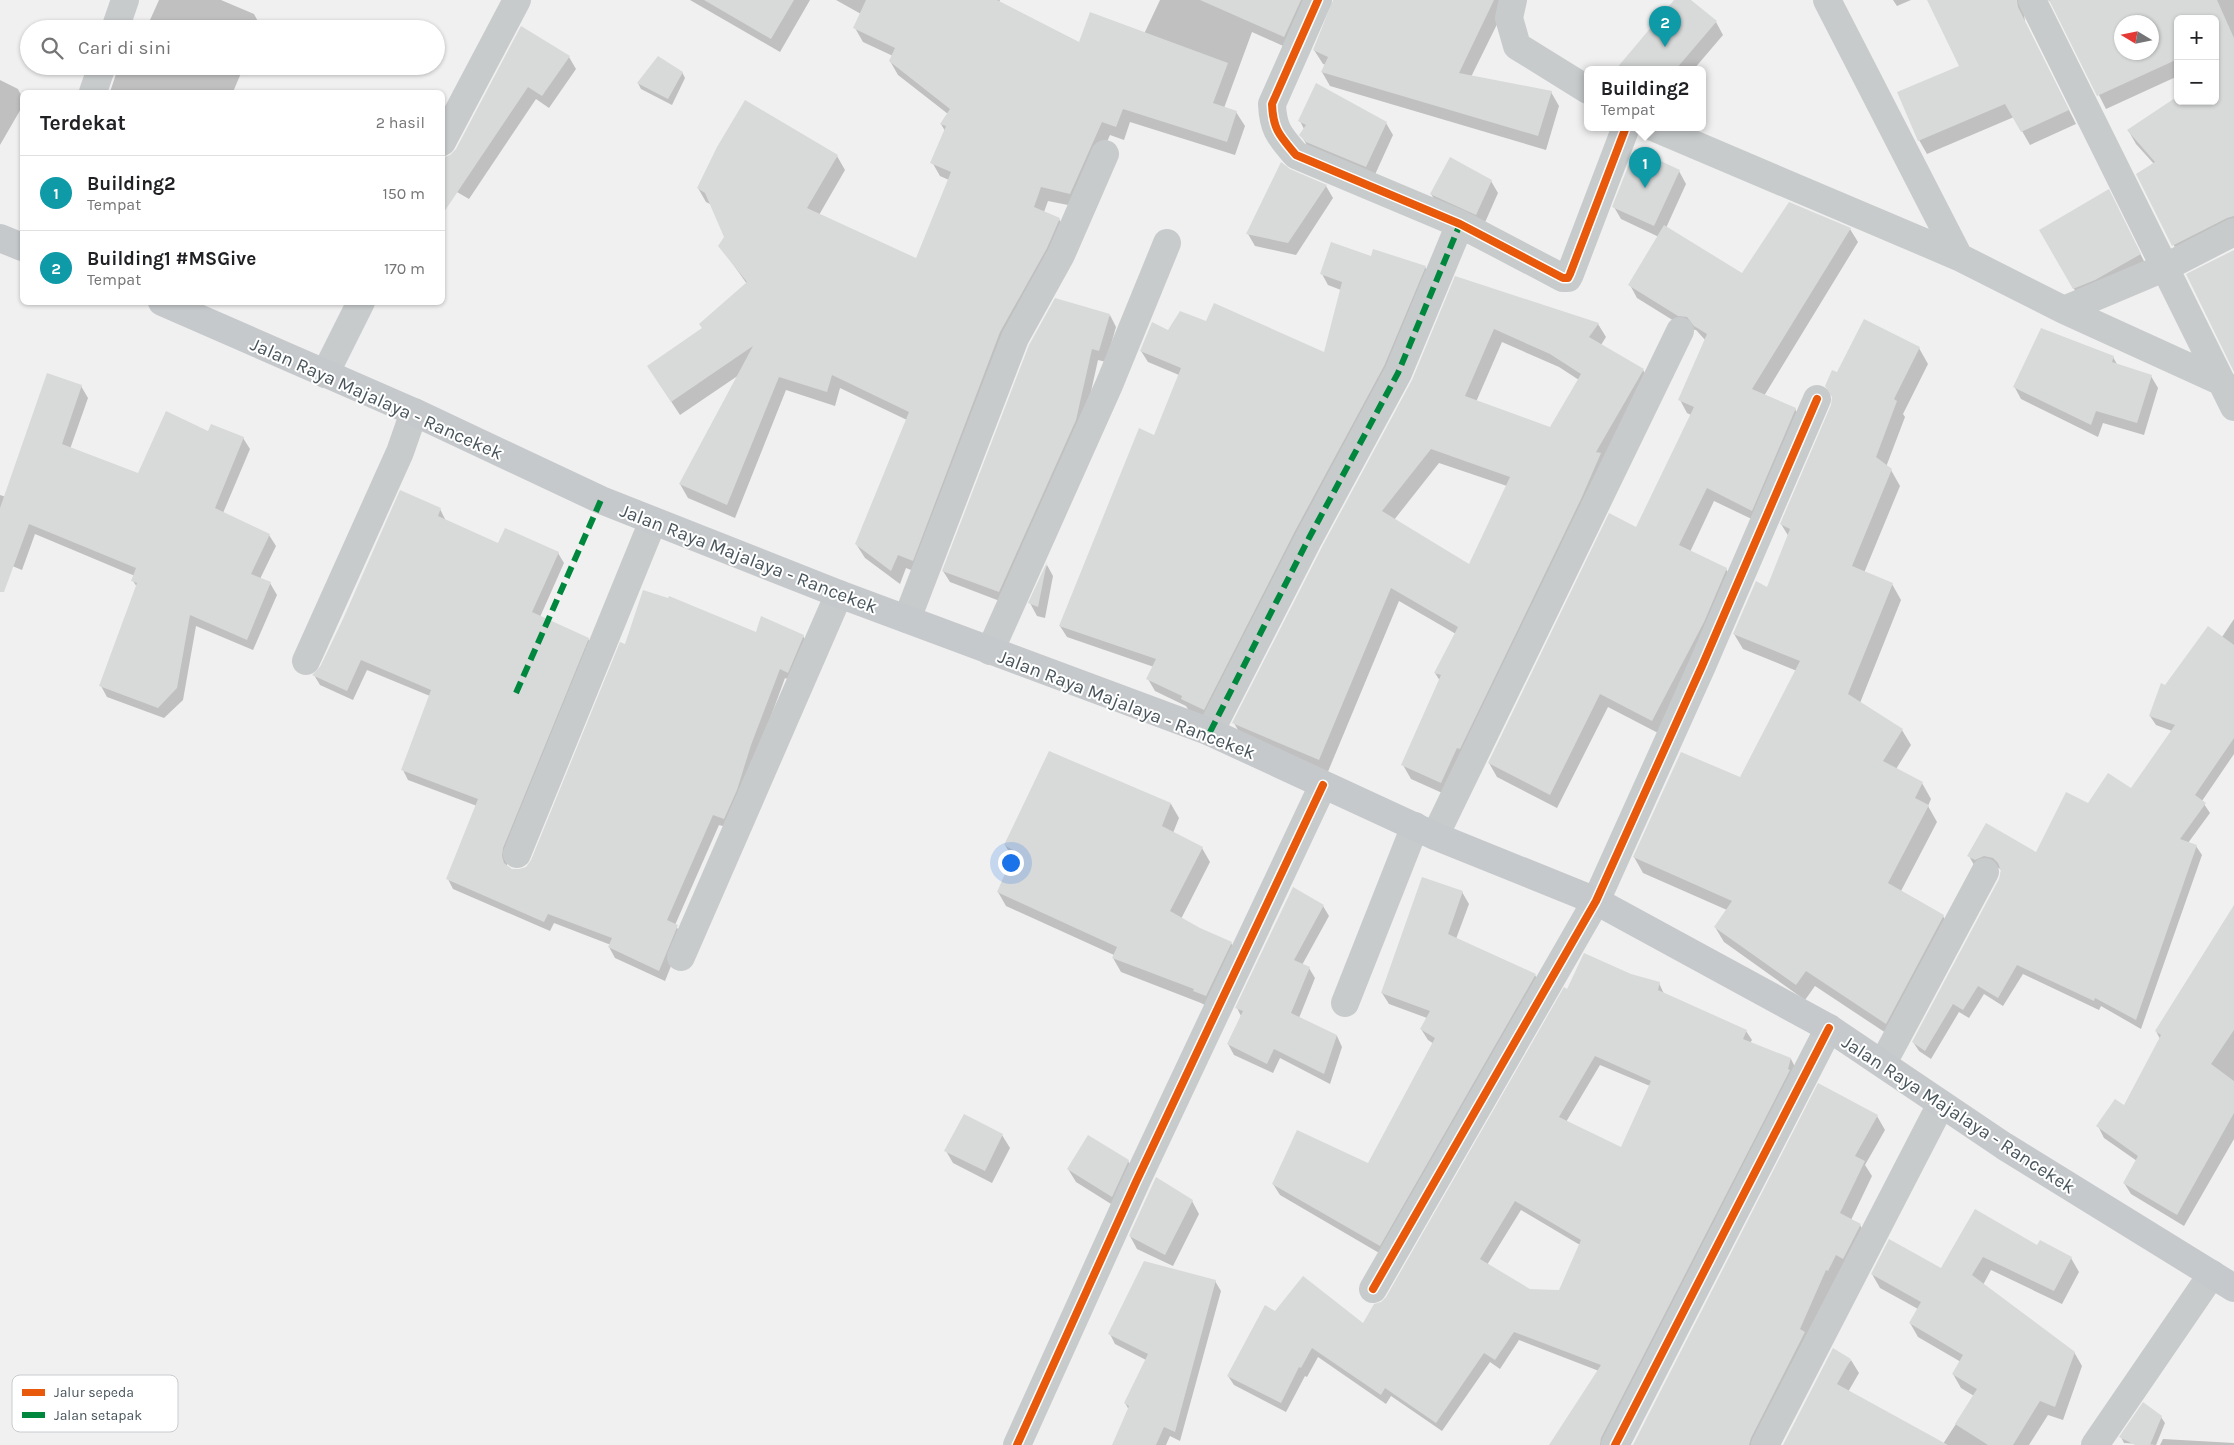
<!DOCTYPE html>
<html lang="id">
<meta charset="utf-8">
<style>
body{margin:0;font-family:Karla,sans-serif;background:#f2f2f2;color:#202124}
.controls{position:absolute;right:15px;top:15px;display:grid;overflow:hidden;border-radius:8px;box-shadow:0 1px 4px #0004}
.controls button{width:45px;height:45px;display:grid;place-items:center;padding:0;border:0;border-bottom:1px solid #e0e0e0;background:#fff;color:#202124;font:25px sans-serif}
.compass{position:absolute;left:2114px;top:15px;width:45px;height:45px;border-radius:50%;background:#fff;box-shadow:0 1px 4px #0004;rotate:280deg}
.you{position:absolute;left:1010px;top:862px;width:18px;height:18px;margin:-12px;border:4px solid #fff;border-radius:50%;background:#1a73e8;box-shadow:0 0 0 8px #1a73e833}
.badge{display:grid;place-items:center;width:32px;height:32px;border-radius:50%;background:#838b90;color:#fff;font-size:16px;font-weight:700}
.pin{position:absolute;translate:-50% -41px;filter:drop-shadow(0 1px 2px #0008)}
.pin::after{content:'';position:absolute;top:26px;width:18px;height:15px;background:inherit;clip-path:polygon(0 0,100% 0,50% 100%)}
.popup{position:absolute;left:1584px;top:66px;width:122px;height:65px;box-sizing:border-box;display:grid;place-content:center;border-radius:8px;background:#fff;filter:drop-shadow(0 1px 4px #0005);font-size:16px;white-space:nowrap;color:#757577}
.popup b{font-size:19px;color:#202124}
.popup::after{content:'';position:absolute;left:50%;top:100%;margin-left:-10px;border:10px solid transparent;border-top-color:#fff}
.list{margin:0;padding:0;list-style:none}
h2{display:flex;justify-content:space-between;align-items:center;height:65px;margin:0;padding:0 20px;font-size:21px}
h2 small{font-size:16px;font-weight:400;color:#757577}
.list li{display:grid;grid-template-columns:32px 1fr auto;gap:15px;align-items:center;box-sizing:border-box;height:75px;padding:0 20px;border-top:1px solid #e0e0e0}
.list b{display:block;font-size:19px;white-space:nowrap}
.list p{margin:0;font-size:16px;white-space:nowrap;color:#757577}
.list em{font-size:16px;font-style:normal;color:#757577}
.icon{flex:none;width:28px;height:28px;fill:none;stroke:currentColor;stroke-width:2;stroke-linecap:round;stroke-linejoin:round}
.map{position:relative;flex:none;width:2234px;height:1445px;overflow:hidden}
.search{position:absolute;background:#fff;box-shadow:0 1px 4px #0004;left:20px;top:20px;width:425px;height:55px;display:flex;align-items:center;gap:12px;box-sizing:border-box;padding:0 18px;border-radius:28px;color:#757577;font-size:19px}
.panel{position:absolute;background:#fff;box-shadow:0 1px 4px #0004;left:20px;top:90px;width:425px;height:215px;border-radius:8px}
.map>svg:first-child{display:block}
.shadow{fill:#0003;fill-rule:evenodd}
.building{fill:#d8d9d9;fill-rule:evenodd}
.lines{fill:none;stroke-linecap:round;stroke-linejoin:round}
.minor{stroke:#c8cbcc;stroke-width:28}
.major{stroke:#c6c9cb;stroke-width:28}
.quiet{stroke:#00873e;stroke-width:6;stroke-dasharray:12 6;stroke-linecap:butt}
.cycleway-casing{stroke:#fff;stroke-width:11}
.cycleway{stroke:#e8590c;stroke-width:8}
.labels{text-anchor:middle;stroke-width:4;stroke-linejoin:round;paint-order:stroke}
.street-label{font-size:19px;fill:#48555c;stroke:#fff}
.key{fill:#fff;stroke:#c8ccce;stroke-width:1}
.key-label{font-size:14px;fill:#48555c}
</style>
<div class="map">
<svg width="2234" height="1445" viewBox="0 0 2234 1445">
<rect width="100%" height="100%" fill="#f1f0f0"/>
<path class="shadow" d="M159,0H221L254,14L261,27L260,29H146Z
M690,0H810L780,52Z
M836,0H1000L999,2L1080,43L1144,34L1160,0H1320L1292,50L1252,32L1224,108L1236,112L1245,126L1235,155L1130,122L1124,140L1110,135L1078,207L1048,201L1044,212L1059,219L1067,233L921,574L906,568L900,584L865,558L856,544L907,420L840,388L835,406L786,390L735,518L688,498L680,484L739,375L680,415L657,380L747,284L720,246L726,238L712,205L706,202L698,188L837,156L845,170L819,215L917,260L949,180L940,176L932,162L945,131L941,124L948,114L898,75L890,61L893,56L863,42L855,28L861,14Z
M1334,0H1509L1471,77L1551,92L1559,106L1546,150L1330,86L1322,72L1326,65L1323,64L1314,50Z
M1676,0H1689L1716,22L1723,35L1694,69H1618Z
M1893,0H1911L1897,6Z
M1928,0H2033L2026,6L2024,14L2025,22L2076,124L2030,145L2014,117L1927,154L1919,140L1961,66Z
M2048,0H2234V232L2181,259L2137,174L2154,164L2136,144L2128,130L2178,101H2215V19H2178V76L2106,109L2053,4ZM2122,22H2152V52H2122Z
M521,28L569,57L576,69L549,108L536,99L469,199L443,184L451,157L457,150Z
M130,66H244L233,92H110L118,68L128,72Z
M682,72L685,78L672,105L641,89L638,83Z
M0,80L18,89L22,97V107L0,145Z
M1300,121L1386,123L1393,135L1373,179L1308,147L1301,135L1304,129Z
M1289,170L1326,186L1333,198L1296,255L1255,246L1248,234Z
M1679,171L1686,184L1666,228L1742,275L1850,229L1858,242L1764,396L1795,409L1803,423L1760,523L1714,501L1690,552L1726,569L1734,582L1660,734L1608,707L1557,808L1497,777L1489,763L1637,528L1691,415L1687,413L1680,400L1706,341L1696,330L1687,329L1637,298L1630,285L1659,237L1621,219L1614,207Z
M1491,181L1498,193L1483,227L1439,207L1431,194Z
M2115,204L2147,267L2081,301L2041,231Z
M1372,258L1425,267L1432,279L1210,721L1189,711L1186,706L1155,691L1148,679L1154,667L1067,637L1060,626L1155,436L1179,375L1148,362L1141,351L1168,332L1206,323L1325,353L1341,290L1328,285L1322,274Z
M1456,277L1598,324L1606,337L1601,345L1643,370L1651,384L1449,796L1411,779L1403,765L1440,681L1435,673L1456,634L1399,601L1327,774L1242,737L1234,723L1413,381ZM1502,342L1559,367L1579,380L1551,429L1476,402ZM1439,463L1507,486L1470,565L1394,520Z
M1110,315L1116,327L1106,362L1098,360L1082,432L1005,603L950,582L943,571Z
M1919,348L1928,364L1903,414L1905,417L1886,467L1891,470L1900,486L1864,573L1892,584L1901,600L1860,703L1902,730L1911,745L1896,769L1922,783L1931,799L1928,806L1937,822L1901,891L1943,916L1952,932L1895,1039L1815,986L1805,1000L1724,942L1715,927L1727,910L1643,873L1634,857L1740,779L1797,671L1743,649L1734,634L1768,588L1789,537L1781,524L1833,405L1838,374Z
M2113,357L2118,366L2151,376L2158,388L2144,435L2103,423L2098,437L2021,399L2014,386Z
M81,386L88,398L70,449L139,474L209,432L243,438L250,449L223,513L269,535L276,546L260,579L270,583L277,595L253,650L196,626L183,700L164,718L107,697L101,686L137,587L133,581L135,576L35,534L22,570L0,561V495L6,497Z
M440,509L446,521L499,545L558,553L564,563L540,617L588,639L594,649L508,859L507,866L511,870L519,871L527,868L533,861L626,645L756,633L803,636L809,646L794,682L785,678L730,828L719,825L675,925L683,936L665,981L615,958L609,947L611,945L554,923L550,931L453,889L448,879L477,806L408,780L403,770L430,696L367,670L353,700L320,685L314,675Z
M1047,565L1053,576L1045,618L1037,616L1030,603Z
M2234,619V754L2202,801L2210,813L2188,843L2196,846L2202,855L2141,1029L2101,1006L2099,1010L2023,974L2003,1006L1984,994L1969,1018L1959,1012L1931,1059L1919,1051L1913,1042L2000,879L2001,870L1999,868L1974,865L1969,856L2037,854L2089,805L2131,790L2172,731L2156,725L2150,716L2166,686L2222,637Z
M1171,804L1179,818L1173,833L1202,848L1210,862L1181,919L1199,930L1231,943L1239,957L1214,1010L1201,1003L1121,972L1113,958L1114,955L1006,906L998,892L1013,859L1005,845Z
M1462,892L1469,904L1456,939L1535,975L1541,986L1386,1257L1280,1195L1273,1184L1369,1165L1434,1044L1428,1040L1421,1029L1427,1018L1389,1004L1382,993Z
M1323,906L1329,916L1302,965L1309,968L1315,978L1299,1018L1337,1036L1342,1047L1330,1084L1280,1058L1273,1073L1234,1055L1228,1044L1241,1016L1237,1008Z
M2234,907V1139L2184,1226L2131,1194L2124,1183L2137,1161L2104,1138L2098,1126L2124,1107L2160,1039L2156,1031Z
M1630,975L1659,983L1664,994L1746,1031L1752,1040L1750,1043L1791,1059L1796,1069L1636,1384L1601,1445H1552L1599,1371L1519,1340L1500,1369L1490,1362L1442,1431L1391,1396L1386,1404L1318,1357L1307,1377L1305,1376L1286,1412L1234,1385L1228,1376L1276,1313L1363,1325L1387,1298L1568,990ZM1600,1065L1650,1086L1621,1149L1566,1122ZM1521,1210L1580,1245L1560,1291H1530L1487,1265Z
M1877,1116L1885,1130L1865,1165L1872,1176L1851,1220L1860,1225L1868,1239L1762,1445H1634Z
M1002,1135L1010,1148L992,1183L953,1163L946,1151Z
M1128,1161L1135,1174L1119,1209L1076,1182L1068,1169Z
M1192,1201L1199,1214L1173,1266L1137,1249L1130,1236Z
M1975,1210L2037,1246L2071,1258L2079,1272L2062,1304L1991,1270L1983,1285L2074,1352L2082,1366L2063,1420L2048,1415L2029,1445H1784L1851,1360L1859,1373L1848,1392L1943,1444L1974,1396L1961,1388L1953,1374L1961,1362L1918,1337L1910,1323L1918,1309L1880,1288L1872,1274L1941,1269Z
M1215,1281L1221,1291L1180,1441L1170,1436L1166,1445H1113L1129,1410L1125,1403L1146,1360L1115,1344L1110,1334Z
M2161,1417L2165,1423L2156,1445L2124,1443L2121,1437Z
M2163,1439L2234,1443V1445H2160Z"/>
<path class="building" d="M704,0H794L771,39Z
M866,0H997L1079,42L1090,12L1228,63L1213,103L1237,111L1227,142L1123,109L1116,127L1102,122L1070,194L1041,187L1034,207L1060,218L1047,248L1000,332L913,561L898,555L891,571L855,544L909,412L832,375L827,392L779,377L727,505L679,484L753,346L671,402L647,366L702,328L699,324L747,282L718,246L724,237L705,193L697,188L717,147L745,100L838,155L807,208L916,258L951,172L930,163L946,126L940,124L950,109L889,61L895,48L853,28Z
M1200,0H1301L1284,37Z
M1333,0H1494L1459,73L1552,91L1538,136L1321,72L1328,57L1313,50Z
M1674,0H1691L1717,21L1676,69H1616Z
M1927,0H2017L2018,7L2069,110L2021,132L2005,104L1918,141L1897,92L1959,66Z
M2049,0H2217L2234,38V216L2227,218L2172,246L2136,174L2155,162L2127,130L2178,96V101H2215V19H2178V59L2097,96ZM2122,22H2152V52H2122Z
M521,26L570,56L542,96L528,87L442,215V158L450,155L456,149Z
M658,56L683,72L668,99L637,83Z
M1316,83L1387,122L1366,167L1306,142L1299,135L1306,125L1298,121Z
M1635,149L1680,170L1654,226L1612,207Z
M1450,157L1492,180L1476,215L1430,194Z
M1281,162L1290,169L1327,185L1288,243L1246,234Z
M2109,189L2141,254L2095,280L2073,289L2039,230Z
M1789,202L1851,228L1752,389L1796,408L1752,511L1707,488L1679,545L1727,568L1704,622L1652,721L1600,694L1550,795L1488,763L1609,513L1636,527L1694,407L1678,400L1707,334L1694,326L1687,317L1678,316L1628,285L1664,225L1742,273Z
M1331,242L1371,256L1373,249L1426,266L1384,366L1295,531L1204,710L1181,699L1182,696L1146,679L1156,659L1059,626L1139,428L1154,435L1181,368L1140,351L1152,322L1168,330L1180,311L1206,321L1214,303L1324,352L1342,282L1320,274Z
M2234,250V372L2186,274Z
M1455,276L1599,323L1589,337L1644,369L1596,452L1601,453L1581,499L1460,749L1457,748L1441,783L1401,765L1441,675L1434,673L1458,627L1391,588L1319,760L1232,723L1323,545L1412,380ZM1494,329L1550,354L1581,374L1550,427L1465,396ZM1431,449L1510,477L1469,564L1382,511Z
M1055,298L1110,314L1099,351L1092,349L1076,420L999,592L942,571L1029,345Z
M1864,319L1920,347L1894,399L1897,401L1876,457L1892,469L1852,566L1893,583L1848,694L1903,729L1883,761L1923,782L1915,798L1929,805L1888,883L1944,915L1886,1024L1806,971L1796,985L1714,927L1732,901L1633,857L1681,752L1740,777L1800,661L1733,634L1756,581L1767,587L1790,529L1780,524L1831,405L1832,397L1825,386L1832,370L1837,372Z
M2041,328L2114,356L2112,362L2152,375L2137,423L2096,411L2091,425L2013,387Z
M47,373L82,385L62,444L138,473L166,411L208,431L211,424L244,437L215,508L270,534L251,574L271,582L247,640L190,615L177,688L158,708L99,686L137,583L131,581L136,568L29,524L4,592H0V508Z
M400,490L441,508L438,516L498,543L505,528L559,552L532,612L589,638L503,848L502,856L504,863L512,869H519L526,867L531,860L620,642L625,644L643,590L668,598L669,596L756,632L761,616L804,635L788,673L780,669L751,745L737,790L724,819L713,815L667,920L678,925L659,971L608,947L612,938L548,914L544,922L446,879L478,799L401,770L431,690L361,660L347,691L312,675L320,667L343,619Z
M1047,562L1038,607L1028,603Z
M2208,626L2234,645V738L2195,795L2206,803L2180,839L2197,845L2136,1020L2095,998L2094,1001L2017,965L1998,998L1978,986L1963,1010L1953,1004L1925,1051L1912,1042L1999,879L2001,871L1998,863L1993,858L1984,856L1975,860L1967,856L1986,823L2036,852L2066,792L2088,803L2108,773L2131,788L2175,725L2149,716L2161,683L2165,685Z
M1049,751L1171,803L1162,826L1203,847L1170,911L1200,928L1232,942L1206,996L1193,991L1194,989L1112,958L1117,947L997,892L1015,851L1004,845Z
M1422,877L1463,891L1448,934L1536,974L1380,1246L1272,1184L1297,1130L1368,1163L1435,1038L1420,1029L1430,1011L1381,993Z
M1293,887L1324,905L1294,960L1310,967L1291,1013L1337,1035L1324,1074L1274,1049L1267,1064L1227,1044L1243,1011L1235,1008Z
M2234,905V1030L2211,1064L2234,1081V1113L2177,1215L2123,1183L2138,1156L2096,1126L2115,1099L2124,1105L2161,1035L2155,1031Z
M1584,953L1631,974L1660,982L1658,990L1747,1030L1743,1039L1791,1058L1788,1069L1790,1070L1601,1438L1600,1445H1549L1601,1365L1514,1332L1495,1360L1484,1353L1436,1423L1385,1388L1381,1395L1312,1348L1301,1368L1299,1367L1281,1403L1227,1376L1265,1305L1275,1311L1303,1276L1363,1323L1374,1304L1381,1302L1386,1297L1564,987L1567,989ZM1595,1056L1651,1081L1621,1147L1559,1117ZM1515,1201L1581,1240L1559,1290L1530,1289L1480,1259Z
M1818,1083L1878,1115L1855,1156L1865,1161L1840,1213L1861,1224L1843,1259L1836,1255L1828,1271L1826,1270L1800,1329L1805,1332L1751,1438L1749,1445H1633Z
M964,1114L1003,1134L985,1171L944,1151Z
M1088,1135L1129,1160L1112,1197L1067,1169Z
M1156,1177L1193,1200L1165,1255L1129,1236Z
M1975,1209L2037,1245L2040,1240L2072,1257L2054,1291L1983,1257L1972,1275L2075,1352L2055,1407L2040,1401L2013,1445H1988L1955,1424L1977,1389L1952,1374L1963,1355L1909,1323L1921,1302L1871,1274L1889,1239L1941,1268Z
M1144,1261L1216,1280L1175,1432L1164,1427L1156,1445H1112L1129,1406L1124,1403L1148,1354L1108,1334Z
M1833,1348L1851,1359L1837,1384L1948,1445H1783Z
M2143,1402L2162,1416L2150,1445H2135L2119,1437Z"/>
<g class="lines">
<path class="minor" d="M1318,0L1272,104C1273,130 1280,136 1296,155L1460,224L1563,278H1568L1570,274L1626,127
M1513,0L1509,18L1517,46L1588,90
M1827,0L1959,257
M2032,0L2234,407
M115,29L125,0
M93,92L102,66
M1653,127L1959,257L2064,310L2222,382
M442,142L517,0
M2064,310L2166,267L2234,232
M325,374L361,302
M907,619L1015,338L1061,255L1105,154
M990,651L1109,385L1167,243
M306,661L400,452L414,412
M1210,732L1309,538L1398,373L1460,224
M1435,836L1680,331
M517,854L653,521
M681,957L839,594
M1345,1003L1415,826
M1883,1063L1985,872
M1373,1289L1596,901L1702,666L1817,399
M1017,1445L1136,1182L1323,785
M1615,1445L1829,1028
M1765,1445L1941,1104
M2095,1445L2212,1274"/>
<path class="major" d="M0,238L22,247
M162,302L414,412L601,500L839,594L1210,732L1435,836L1596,901L1829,1028L2004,1146L2234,1288"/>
<path class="quiet" d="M516,693L601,500
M1210,732L1309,538L1398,373L1460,224"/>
<defs>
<path id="cycleway" d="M1318,0L1272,104C1273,130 1280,136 1296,155L1460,224L1563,278H1568L1570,274L1626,127
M1373,1289L1596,901L1702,666L1817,399
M1017,1445L1136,1182L1323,785
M1615,1445L1829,1028"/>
</defs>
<use href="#cycleway" class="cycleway-casing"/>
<use href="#cycleway" class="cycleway"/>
</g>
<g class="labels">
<g class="street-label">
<text transform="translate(377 398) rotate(24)" y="7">Jalan Raya Majalaya - Rancekek</text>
<text transform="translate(749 558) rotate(21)" y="7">Jalan Raya Majalaya - Rancekek</text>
<text transform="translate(1127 704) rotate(21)" y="7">Jalan Raya Majalaya - Rancekek</text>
<text transform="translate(1959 1114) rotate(33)" y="7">Jalan Raya Majalaya - Rancekek</text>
</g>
</g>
<rect x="12" y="1375" width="166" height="57" rx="8" class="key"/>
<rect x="22" y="1389" width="23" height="7" fill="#e8590c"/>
<rect x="22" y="1412" width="23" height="6" fill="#00873e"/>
<g class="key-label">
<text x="54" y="1397">Jalur sepeda</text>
<text x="54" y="1420">Jalan setapak</text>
</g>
</svg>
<div class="controls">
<button>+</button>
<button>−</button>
</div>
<svg class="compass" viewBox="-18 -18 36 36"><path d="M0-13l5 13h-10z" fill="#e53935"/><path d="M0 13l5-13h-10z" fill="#757577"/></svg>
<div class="you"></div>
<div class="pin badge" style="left:1645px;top:188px;background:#0f9aa8">1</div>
<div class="popup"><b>Building2</b>Tempat</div>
<div class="pin badge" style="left:1665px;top:47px;background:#0f9aa8">2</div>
<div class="search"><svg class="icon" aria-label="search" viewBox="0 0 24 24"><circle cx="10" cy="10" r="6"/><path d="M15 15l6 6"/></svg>Cari di sini</div>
<section class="panel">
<h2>Terdekat<small>2 hasil</small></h2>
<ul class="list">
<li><span class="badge" style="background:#0f9aa8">1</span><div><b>Building2</b><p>Tempat</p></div><em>150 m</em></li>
<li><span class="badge" style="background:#0f9aa8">2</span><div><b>Building1 #MSGive</b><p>Tempat</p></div><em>170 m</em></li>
</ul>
</section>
</div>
